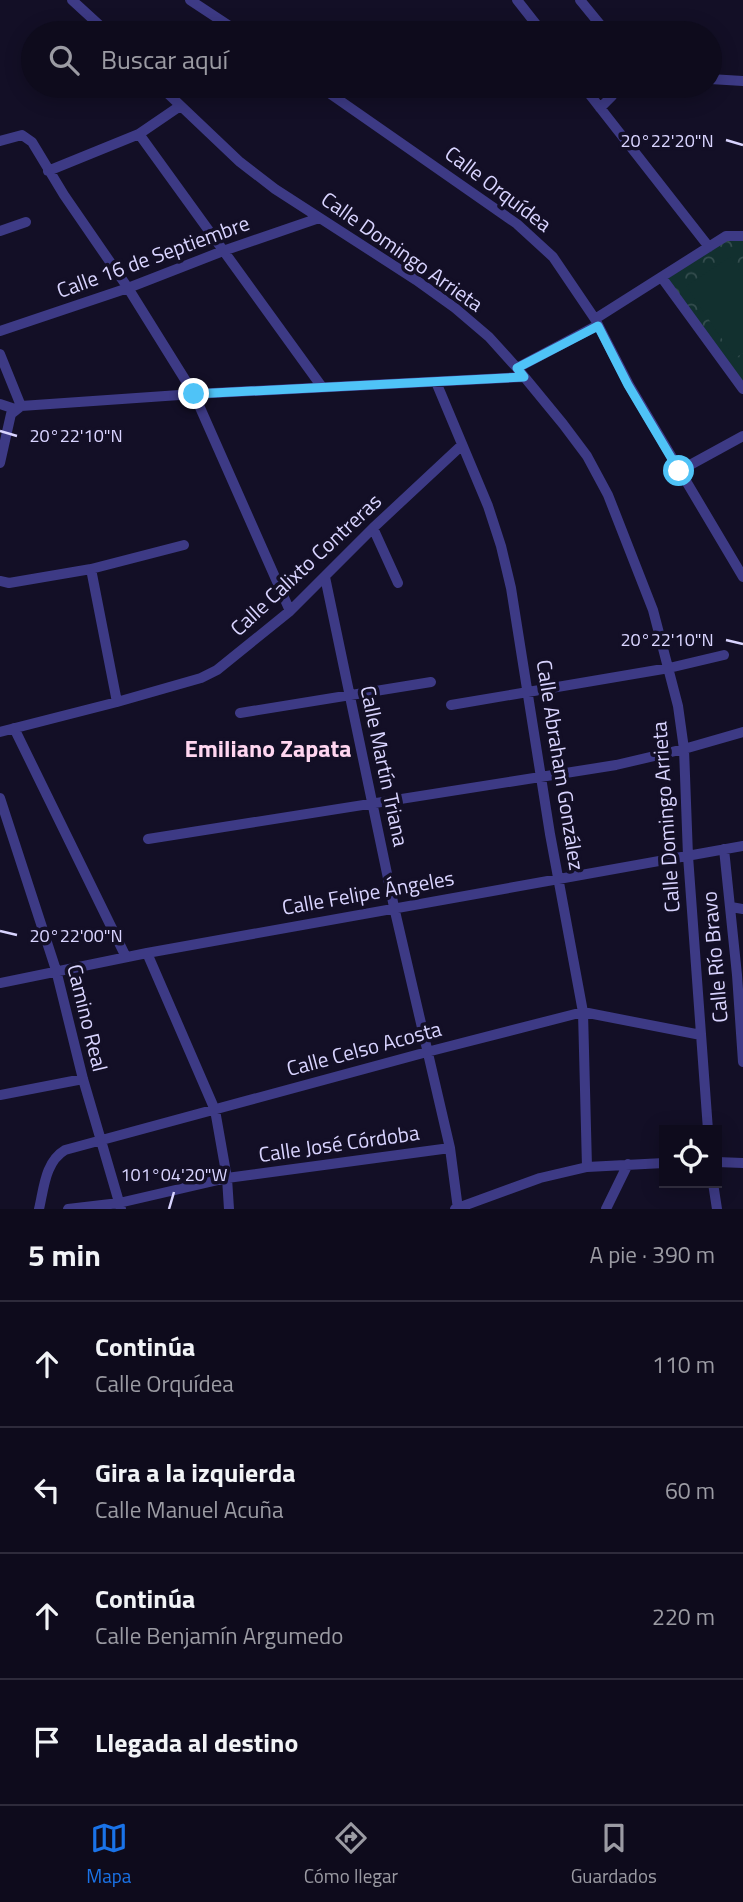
<!DOCTYPE html>
<html lang="es">
<meta charset="utf-8">
<style>
body{margin:0;font-family:"Titillium Web",sans-serif;background:#1c1929;color:#f1f3f6}
.controls{position:absolute;right:21px;bottom:21px;display:grid;overflow:hidden;border-radius:0px;box-shadow:0 4px 18px #0003}
.controls button{width:63px;height:63px;display:grid;place-items:center;padding:0;border:0;border-bottom:2px solid #2e2b3b;background:#0e0b1c;color:#f1f3f6;font:35px sans-serif}
.stop{position:absolute;width:21px;height:21px;margin:-16px;border:5px solid #4fc3f7;border-radius:50%;background:#fff}
.stop.end{background:#4fc3f7;border-color:#fff;box-shadow:0 2px 7px #0008}
.list{margin:0;padding:0;list-style:none}
h2{display:flex;justify-content:space-between;align-items:center;height:91px;margin:0;padding:0 28px;font-size:30px}
h2 small{font-size:23px;font-weight:400;color:#9b9ba3}
.list li{display:grid;grid-template-columns:46px 1fr auto;gap:21px;align-items:center;box-sizing:border-box;height:126px;padding:0 28px;border-top:2px solid #2e2b3b}
.list b{display:block;font-size:26px;white-space:nowrap}
.list p{margin:0;font-size:23px;white-space:nowrap;color:#9b9ba3}
.list em{font-size:23px;font-style:normal;color:#9b9ba3}
.icon{flex:none;width:38px;height:38px;fill:none;stroke:currentColor;stroke-width:2;stroke-linecap:round;stroke-linejoin:round}
.map{position:relative;flex:none;width:743px;height:1209px;overflow:hidden}
.search{position:absolute;background:#0e0b1c;box-shadow:0 4px 18px #0003;left:21px;right:21px;top:21px;height:77px;display:flex;align-items:center;gap:18px;box-sizing:border-box;padding:0 24px;border-radius:38px;color:#9b9ba3;font-size:26px}
.sheet{height:595px;background:#0e0b1c}
nav{display:flex;justify-content:space-around;align-items:center;box-sizing:border-box;height:98px;border-top:2px solid #2e2b3b;background:#0e0b1c;font-size:19px;color:#9b9ba3}
nav a{display:grid;justify-items:center;gap:4px}
nav .on{color:#1a73e8}
.map>svg:first-child{display:block}
.forest{fill:url(#forest-crowns)}
.pitch{fill:#12302f}
.lines{fill:none;stroke-linecap:round;stroke-linejoin:round}
.minor{stroke:#3d3a85;stroke-width:10}
.route{stroke:#4fc3f7;stroke-width:9}
.ticks{fill:none;stroke:#d9d4ff;stroke-width:2.5}
.labels{text-anchor:middle;stroke-width:7;stroke-linejoin:round;paint-order:stroke}
.street-label{font-size:21px;fill:#d9d4ff;stroke:#130f26}
.quarter-label{font-size:24px;font-weight:bold;fill:#ffd6f0;stroke:#130f26}
.ticks-label{font-size:18px;text-anchor:middle;fill:#d9d4ff;stroke:#130f26;stroke-width:7;stroke-linejoin:round;paint-order:stroke}
</style>
<div class="map">
<svg width="743" height="1209" viewBox="0 0 743 1209">
<defs>
<pattern id="forest-crowns" width="20" height="18" patternUnits="userSpaceOnUse" patternTransform="scale(1.75)"><rect width="20" height="18" fill="#12302f"/><path d="M2 6a3 3 0 1 1 6 0M12 15a3 3 0 1 1 6 0" fill="none" stroke="#344d4e"/></pattern>
</defs>
<rect width="100%" height="100%" fill="#130f26"/>
<path class="forest" d="M726,240H743V383L667,279Z"/>
<path class="pitch" d="M730,257L743,276V353L735,358L686,286Z"/>
<g class="lines">
<path class="minor" d="M72,0L108,33
M190,0L240,33
M517,0L543,33
M580,0L607,33
M710,79L743,81
M160,86L240,162L275,189L416,280L455,308L489,337L517,368L563,424L587,456L608,495L653,610L678,706L684,749L688,856L708,1130
M319,86L517,224L553,257L595,319L629,385L743,577
M583,86L709,247
M600,108L612,96L616,86
M139,134L322,387
M0,141L22,135L32,142L64,195L128,288L194,394L290,611
M48,171L139,134L180,106
M0,231L26,222
M662,278L743,389
M595,319L726,236H743
M0,331L128,288L223,251L319,218
M0,354L21,406
M517,368L598,325
M436,382L488,506L501,546L511,588L550,834L583,1012L587,1167
M0,404L15,409
M21,406L194,394L524,377
M0,463L11,414L21,406
M679,471L743,436
M373,528L398,583
M91,569L117,702
M325,577L394,907L450,1148L458,1209
M0,581L9,583L91,569L184,545
M451,705L669,668L724,655
M240,713L431,682
M14,728L126,957
M0,732L117,702L201,678L217,670L290,611L373,528L462,445
M0,798L56,970L83,1079L121,1209
M148,839L616,765L684,749L743,732
M724,849L737,975L743,1062
M731,907L743,909
M147,953L215,1110L227,1178L229,1209
M0,983L147,953L743,846
M0,1095L83,1079
M717,1162L743,1163
M713,1183L717,1209
M39,1209C44,1188 45,1162 65,1150L427,1052L583,1012L701,1035
M68,1209L119,1203L227,1178L450,1148
M455,1209L540,1178L587,1167L664,1163
M606,1209L628,1164"/>
</g>
<g class="lines">
<path class="route" d="M194,394L524,377L517,368L598,326L628,385L679,471"/>
</g>
<path class="ticks" d="M726,140L743,145M0,431L17,436M726,640L743,644M0,931L17,935M169,1209L174,1192"/>
<g class="labels">
<g class="street-label">
<text transform="translate(498 189) rotate(37)" y="7">Calle Orquídea</text>
<text transform="translate(402 252) rotate(35)" y="7">Calle Domingo Arrieta</text>
<text transform="translate(153 257) rotate(-20)" y="7">Calle 16 de Septiembre</text>
<text transform="translate(306 565) rotate(-43)" y="7">Calle Calixto Contreras</text>
<text transform="translate(560 765) rotate(81)" y="7">Calle Abraham González</text>
<text transform="translate(384 766) rotate(78)" y="7">Calle Martín Triana</text>
<text transform="translate(666 817) rotate(-94)" y="7">Calle Domingo Arrieta</text>
<text transform="translate(368 893) rotate(-10)" y="7">Calle Felipe Ángeles</text>
<text transform="translate(715 957) rotate(-95)" y="7">Calle Río Bravo</text>
<text transform="translate(87 1018) rotate(76)" y="7">Camino Real</text>
<text transform="translate(364 1049) rotate(-15)" y="7">Calle Celso Acosta</text>
<text transform="translate(339 1144) rotate(-8)" y="7">Calle José Córdoba</text>
</g>
<g class="quarter-label">
<text x="268" y="757">Emiliano Zapata</text>
</g>
</g>
<g class="ticks-label">
<text x="667" y="147">20°22'20"N</text>
<text x="76" y="442">20°22'10"N</text>
<text x="667" y="646">20°22'10"N</text>
<text x="76" y="942">20°22'00"N</text>
<text x="174" y="1181">101°04'20"W</text>
</g>
</svg>
<div class="controls">
<button><svg class="icon" aria-label="locate" viewBox="0 0 24 24"><circle cx="12" cy="12" r="6"/><path d="M12 2v4M12 18v4M2 12h4M18 12h4"/></svg></button>
</div>
<div class="stop" style="left:679px;top:471px"></div>
<div class="stop end" style="left:194px;top:394px"></div>
<div class="search"><svg class="icon" aria-label="search" viewBox="0 0 24 24"><circle cx="10" cy="10" r="6"/><path d="M15 15l6 6"/></svg>Buscar aquí</div>
</div>
<section class="sheet">
<h2>5 min<small>A pie · 390 m</small></h2>
<ul class="list">
<li><svg class="icon" aria-label="ahead" viewBox="0 0 24 24"><path d="M12 20V5M6 11l6-6 6 6"/></svg><div><b>Continúa</b><p>Calle Orquídea</p></div><em>110 m</em></li>
<li><svg class="icon" aria-label="left" viewBox="0 0 24 24"><path d="M17 20v-9H6M10 6l-5 5 5 5"/></svg><div><b>Gira a la izquierda</b><p>Calle Manuel Acuña</p></div><em>60 m</em></li>
<li><svg class="icon" aria-label="ahead" viewBox="0 0 24 24"><path d="M12 20V5M6 11l6-6 6 6"/></svg><div><b>Continúa</b><p>Calle Benjamín Argumedo</p></div><em>220 m</em></li>
<li><svg class="icon" aria-label="arrive" viewBox="0 0 24 24"><path d="M6 21V4h12l-3 4 3 4H6"/></svg><div><b>Llegada al destino</b></div></li>
</ul>
</section>
<nav>
<a class="on"><svg class="icon" aria-label="map" viewBox="0 0 24 24"><path d="M3 6l6-2 6 2 6-2v14l-6 2-6-2-6 2zM9 4v14M15 6v14"/></svg>Mapa</a>
<a><svg class="icon" aria-label="directions" viewBox="0 0 24 24"><path d="M12 3l9 9-9 9-9-9zM9 14v-3h6M13 9l2 2-2 2"/></svg>Cómo llegar</a>
<a><svg class="icon" aria-label="saved" viewBox="0 0 24 24"><path d="M7 4h10v16l-5-4-5 4z"/></svg>Guardados</a>
</nav>
